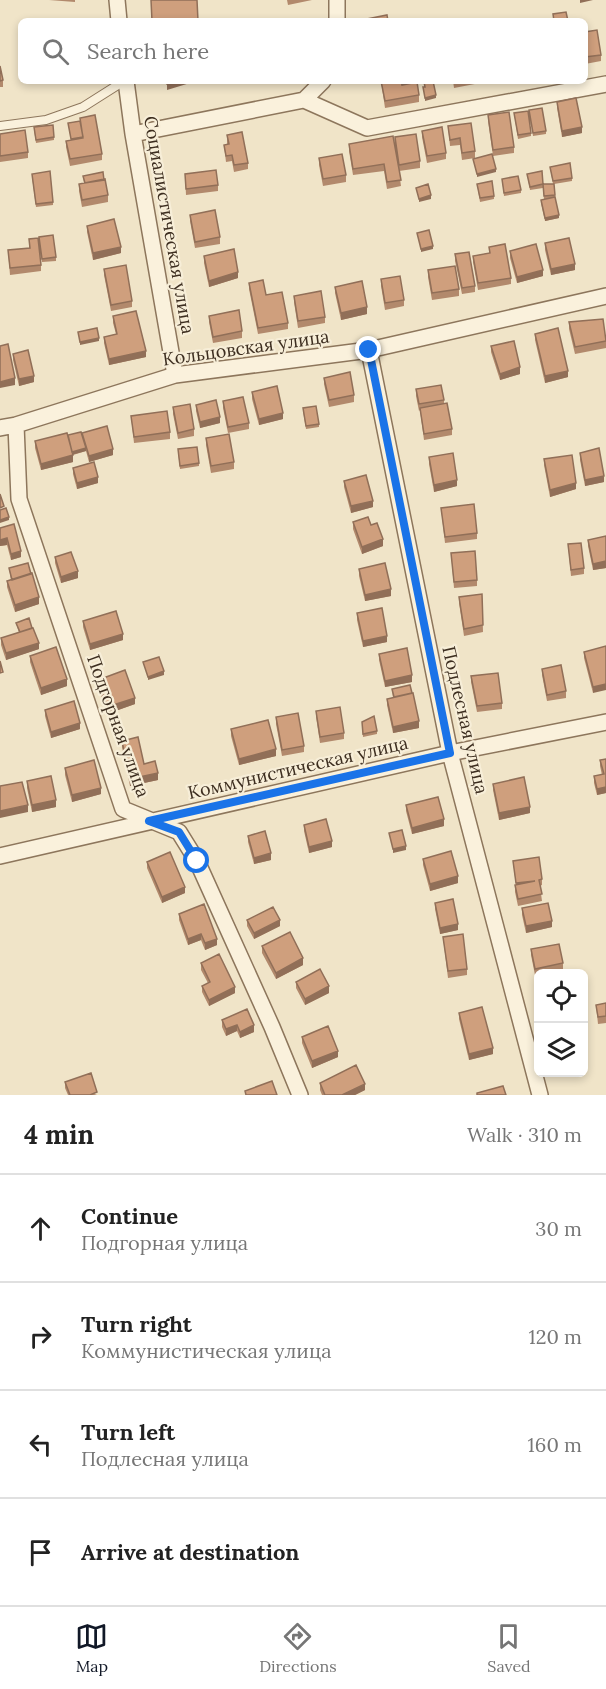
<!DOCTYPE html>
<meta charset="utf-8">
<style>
body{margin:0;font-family:Lora,serif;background:#f6f6f6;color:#222}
.controls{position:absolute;right:18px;bottom:18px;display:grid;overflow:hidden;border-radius:9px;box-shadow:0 3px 9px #0003}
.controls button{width:54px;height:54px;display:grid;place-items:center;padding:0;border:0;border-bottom:2px solid #e0e0e0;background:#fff;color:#222;font:30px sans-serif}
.stop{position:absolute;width:18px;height:18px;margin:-14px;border:4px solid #1a73e8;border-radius:50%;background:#fff}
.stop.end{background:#1a73e8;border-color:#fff;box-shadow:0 2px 6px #0008}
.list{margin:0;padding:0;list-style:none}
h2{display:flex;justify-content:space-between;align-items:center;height:78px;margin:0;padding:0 24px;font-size:26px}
h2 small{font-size:20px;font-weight:400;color:#767676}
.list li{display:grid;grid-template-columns:39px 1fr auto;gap:18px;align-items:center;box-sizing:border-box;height:108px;padding:0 24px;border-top:2px solid #e0e0e0}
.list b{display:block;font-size:22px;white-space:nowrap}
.list p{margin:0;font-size:20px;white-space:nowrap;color:#767676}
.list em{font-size:20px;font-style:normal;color:#767676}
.icon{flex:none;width:33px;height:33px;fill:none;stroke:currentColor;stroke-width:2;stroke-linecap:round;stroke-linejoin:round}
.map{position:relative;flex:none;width:606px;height:1095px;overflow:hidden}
.search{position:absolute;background:#fff;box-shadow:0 3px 9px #0003;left:18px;right:18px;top:18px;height:66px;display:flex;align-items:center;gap:15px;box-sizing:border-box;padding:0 21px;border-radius:9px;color:#767676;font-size:22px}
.sheet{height:510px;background:#fff}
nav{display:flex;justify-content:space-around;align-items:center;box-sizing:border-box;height:84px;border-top:2px solid #e0e0e0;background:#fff;font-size:16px;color:#767676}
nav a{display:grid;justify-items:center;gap:3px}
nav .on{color:#111827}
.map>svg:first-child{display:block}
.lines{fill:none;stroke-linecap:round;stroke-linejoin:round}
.lane-casing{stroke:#8d765c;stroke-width:10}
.street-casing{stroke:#8d765c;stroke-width:18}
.lane{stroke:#faf1dc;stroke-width:8}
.street{stroke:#faf1dc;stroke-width:15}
.wall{fill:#b2896c}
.shaded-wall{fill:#916f58}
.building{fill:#cf9f7d;stroke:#916f58;stroke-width:1.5}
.route{stroke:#1a73e8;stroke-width:8}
.labels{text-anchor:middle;stroke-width:4.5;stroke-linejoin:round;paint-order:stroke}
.street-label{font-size:18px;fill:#3d2e20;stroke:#f7eed8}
</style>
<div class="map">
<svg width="606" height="1095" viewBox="0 0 606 1095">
<rect width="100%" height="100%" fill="#f0e4c8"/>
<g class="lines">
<defs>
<path id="lane" d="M0,126L46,120L83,107L124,81"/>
<path id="street" d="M117,0L119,21
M337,0V21
M126,81L133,134L175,375
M304,100L367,128L606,84
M133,134L304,100L323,81
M369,350L450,753L540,1095
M16,425L19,499L123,809L179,832L197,861L272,1027L300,1095
M0,428L16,425L175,375L369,350L606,296
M0,856L450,753L606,722"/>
</defs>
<use href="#lane" class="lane-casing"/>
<use href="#street" class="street-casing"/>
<use href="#lane" class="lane"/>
<use href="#street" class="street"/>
</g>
<path class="wall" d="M49,0H75V2Z
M287,0H312L288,5Z
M585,32L601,55V61L585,64Z
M0,66L3,80V87H0Z
M381,81L402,85L419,95V102L385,108Z
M453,81H480V83L454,88Z
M557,102L582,133L562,137L557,108Z
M529,110L546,131V134L533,136Z
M514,113L531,133V136L518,139Z
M488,115L514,147V153L493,156L488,121Z
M80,118L102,154V160L70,166L66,147V141L71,140L68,123L80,121Z
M448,126L475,151V158L462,160L460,145L450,146Z
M34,130L54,137V140L36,143Z
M422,131L446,153V159L427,163L422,137Z
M0,134L28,152V158L0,162Z
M227,135L248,163V169L234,172L232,161L226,162L224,145H227Z
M395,137L420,161V168L399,171L401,186L387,189L384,171L353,175L349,151V144L399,170L395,143Z
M319,158L346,175V182L323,186L319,165Z
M550,167L572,178V181L554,184L555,197L559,218L545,221L541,203V200L544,199L543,188L530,190L527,174L543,184H553Z
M185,174L218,185V191L186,195Z
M83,176L108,195V202L82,207L79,191V184L84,183Z
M32,177L53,202V205L36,207Z
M502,179L521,190V193L504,196Z
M477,184L494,196V199L480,202Z
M190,215L220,237V244L195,248L190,221Z
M87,226L121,253L93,260L87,232Z
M29,239L41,265V271L10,275L8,250L29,248Z
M39,240L56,257V261L42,262Z
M545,243L575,270L551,275L545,250Z
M489,247L511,278V284L478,290L473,262V256L489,253Z
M510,251L543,276L517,283L510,258Z
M455,254L475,286V292L462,294L455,261Z
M204,256L238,278L209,287L204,263Z
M104,269L132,301V307L111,311L104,275Z
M428,270L459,289V296L432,300L428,277Z
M381,279L404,300V306L385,310L381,286Z
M249,283L288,323V329L258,334L249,289Z
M335,287L367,314L341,320L335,293Z
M294,296L325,317V323L298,328L294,302Z
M113,316L146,357L109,365L104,343V337L116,334L113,323Z
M209,316L242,331V338L213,343L209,322Z
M569,322L606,340V348L575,354L569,329Z
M535,334L568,377L545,383L535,340Z
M491,346L520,374L500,380L491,352Z
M13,354L34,382L19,386L13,360Z
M324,378L354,395V402L329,407L324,384Z
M416,389L444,400V404L452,429V435L424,440L420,410L419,411L416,396Z
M252,392L283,419L259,425L252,399Z
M223,401L249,423V429L228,433L223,408Z
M196,405L220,423L200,428L196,411Z
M173,407L194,429V436L178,439L173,414Z
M303,411L319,424V427L306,429Z
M131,416L170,432V439L134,443Z
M68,435L82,436L113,455L89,462L86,451L73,455V462L41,470L35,448V441Z
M206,438L234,462V469L211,473L206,445Z
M178,452L199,463V466L180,469Z
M580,453L604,482L585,486L580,460Z
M429,457L457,486L434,492L429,464Z
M544,459L576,489L550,497L544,465Z
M73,468L98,483L77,489L73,474Z
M344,481L373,507L351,513L344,487Z
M441,508L477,533V539L445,543Z
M353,522L371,525L383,546L362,554L353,529Z
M0,528L21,557L11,560L7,545L0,546Z
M606,536V568L593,570L588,546V540Z
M568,544L584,568V574L571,576Z
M451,553L477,580V586L454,588Z
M55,557L78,578L61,583L55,563Z
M9,568L39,604L15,612L7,587V581L11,580Z
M359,569L391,596L365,601L359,576Z
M482,594L483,632L464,636L459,603V597Z
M357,613L387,642L363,647L357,620Z
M83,621L123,640L90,650L83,627Z
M16,623L39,649L6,660L1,645V638L19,633Z
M606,646L593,693L584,658V652Z
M379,654L412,682L385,687L379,660Z
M30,656L67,686L41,695L30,662Z
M542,669L566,691V698L547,701L542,675Z
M471,676L502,703V709L477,712L471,682Z
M98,680L135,704L107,714L98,686Z
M392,689L419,728L393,733L387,705V699L393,698Z
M45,710L80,729L51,738L45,716Z
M316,711L344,733V739L320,743L316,717Z
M276,717L304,746V752L282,756L276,724Z
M362,722L377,731V734L363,737Z
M231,729L276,756L239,765L231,736Z
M122,741L144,764L158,780L130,786L122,747Z
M606,759V793L597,795L594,783V776L602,775L600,766V760Z
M65,768L101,794L72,802L65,775Z
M27,781L56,807L32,812L27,788Z
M493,784L530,813L499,820L493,790Z
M406,805L444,826L412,834L406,811Z
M304,825L332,847L309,853L304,831Z
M248,836L271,860L254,864L248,842Z
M423,859L458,883L430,891L423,865Z
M513,861L542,879V885L540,886L542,901L518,906L515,892V885H516Z
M147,862L185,893L162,903L147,868Z
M435,903L458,930L440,934L435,909Z
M522,908L552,927L526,933L522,915Z
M179,914L217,945L205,950L201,940L188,945L179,920Z
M247,920L280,926L254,939L247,926Z
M443,937L467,969V975L448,978Z
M262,946L303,965L276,979L262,953Z
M531,949L563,963V970L538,974L535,975L531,955Z
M201,963L235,993L209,1006L202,992V986L208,983L201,970Z
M296,982L329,993L305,1005L296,988Z
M606,1003V1023L598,1024L596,1005Z
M459,1013L493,1054L469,1060L459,1019Z
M222,1020L254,1032L240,1038L237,1031L226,1036L222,1027Z
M302,1037L338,1057L312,1068L302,1043Z
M65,1082L97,1095H68L65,1088Z
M320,1083L365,1090L355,1095H322L320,1090Z"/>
<path class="shaded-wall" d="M580,0H593L580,3Z
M176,81H190V83L167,90V84Z
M436,95V98L425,101V98Z
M582,127V133L562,137V131Z
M496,169V172L477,177V174Z
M431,195V199L419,202V199Z
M559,215V218L545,221V218Z
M433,246V249L421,252V249Z
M121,247V253L93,260V253Z
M575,264V270L551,275V269Z
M543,270V276L517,283V277Z
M238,272V278L209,287V281Z
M367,307V314L341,320V313Z
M99,338V341L80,345V342Z
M146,351V357L109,365V359Z
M520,367V374L500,380V374Z
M568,371V377L545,383V376Z
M34,376V382L19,386V379Z
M15,378V385L0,388V382Z
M283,413V419L259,425V419Z
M220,417V423L200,428V422Z
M86,448V451L71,455V452Z
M113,449V455L89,462V456Z
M73,455V462L41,470V464Z
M604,476V482L585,486V480Z
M98,477V483L77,489V483Z
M457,480V486L434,492V485Z
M576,483V489L550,497V490Z
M373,501V507L351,513V506Z
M9,517V520L0,523V520Z
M7,538V545L0,546V540Z
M383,539V546L362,554V547Z
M21,551V557L11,560V554Z
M606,561V568L593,570V564Z
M78,571V578L61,583V577Z
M391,589V596L365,601V595Z
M39,597V604L15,612V605Z
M123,634V640L90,650V644Z
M387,636V642L363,647V641Z
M39,643V649L6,660V653Z
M164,671V675L148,680V677Z
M412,675V682L385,687V681Z
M67,679V686L41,695V688Z
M606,684V690L593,693V687Z
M135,698V704L107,714V707Z
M419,721V728L393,733V727Z
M80,723V729L51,738V732Z
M276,749V756L239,765V759Z
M158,773V780L130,786V779Z
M606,787V793L597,795V789Z
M101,788V794L72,802V795Z
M56,800V807L32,812V805Z
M28,805V812L0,818V811Z
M530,807V813L499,820V813Z
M444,819V826L412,834V828Z
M332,841V847L309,853V847Z
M406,846V850L393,853V849Z
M271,853V860L254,864V858Z
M458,876V883L430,891V884Z
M185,887V893L162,903V897Z
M280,920V926L254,939V933Z
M552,921V927L526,933V926Z
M458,924V930L440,934V928Z
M201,934V940L188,945V939Z
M217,939V945L205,950V943Z
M303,958V965L276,979V973Z
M329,986V993L305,1005V999Z
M235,987V993L209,1006V1000Z
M237,1025V1031L226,1036V1029Z
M254,1025V1032L240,1038V1032Z
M493,1048V1054L469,1060V1054Z
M338,1051V1057L312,1068V1061Z
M365,1084V1090L355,1095H342Z"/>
<path class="building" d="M151,0H197L198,21H152Z
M566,12L568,21H554L553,14Z
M387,15L388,21H357Z
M597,30L601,55L585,57V32Z
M0,66L3,80L0,81Z
M166,81H176L167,84Z
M381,81H401L402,85L417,82L419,95L385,101Z
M427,81H433L436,95L425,98L423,87H425L424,82Z
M576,98L582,127L562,131L557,102Z
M542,108L546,131L533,133L529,110Z
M528,111L531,133L518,135L514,113Z
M509,112L514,147L493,150L488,115Z
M95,115L102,154L70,159L66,141L83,138L80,118Z
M80,121L83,137L71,139L68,123Z
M471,123L475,151L462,153L460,138L450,140L448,126Z
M53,125L54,137L36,140L34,127Z
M442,127L446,153L427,156L422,131Z
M25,130L28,152L0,156V134Z
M242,132L248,163L234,165L232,155L226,156L224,145L229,144L227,135Z
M416,134L420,161L399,165L395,137Z
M393,136L401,180L387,182L384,164L353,169L349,144Z
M342,154L346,175L323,179L319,158Z
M492,154L496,169L477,174L473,159Z
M570,163L572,178L553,181L550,167Z
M216,170L218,185L186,189L185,174Z
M50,171L53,202L36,204L32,174Z
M542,171L543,184H554L555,195L544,196L543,184L530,187L527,174Z
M103,172L104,180L85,183L83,176Z
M518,176L521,190L504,193L502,179Z
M105,179L108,195L82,200L79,184Z
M492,181L494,196L480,198L477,184Z
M428,184L431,195L419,199L416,188Z
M555,197L559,215L545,218L541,200Z
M215,210L220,237L195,242L190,215Z
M114,219L121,247L93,253L87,226Z
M429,230L433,246L421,249L417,233Z
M53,235L56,257L42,259L39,237Z
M38,238L41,265L10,268L8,250L30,248L29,239Z
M569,238L575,264L551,269L545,243Z
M505,244L511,278L478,283L473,256L490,253L489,247Z
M536,244L543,270L517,277L510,251Z
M234,249L238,272L209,281L204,256Z
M469,252L475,286L462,288L455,254Z
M126,265L132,301L111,305L104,269Z
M455,266L459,289L432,293L428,270Z
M400,276L404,300L385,303L381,279Z
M263,280L266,295L282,292L288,323L258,328L249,283Z
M362,281L367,307L341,313L335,287Z
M321,291L325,317L298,321L294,296Z
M239,310L242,331L213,337L209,316Z
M136,311L146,351L109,359L104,337L117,334L113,316Z
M603,319L606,341L575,347L569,322Z
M97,328L99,338L80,342L78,332Z
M558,328L568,371L545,376L535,334Z
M514,341L520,367L500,374L491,346Z
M8,344L15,378L0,382V346Z
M28,350L34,376L19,379L13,354Z
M350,372L354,395L329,400L324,378Z
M441,385L444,400L419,404L416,389Z
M277,386L283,413L259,419L252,392Z
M243,397L249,423L228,427L223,401Z
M216,400L220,417L200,422L196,405Z
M447,403L452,429L424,434L420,408Z
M190,404L194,429L178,433L173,407Z
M316,406L319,424L306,426L303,408Z
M167,411L170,432L134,437L131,416Z
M107,426L113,449L89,456L82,433Z
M81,432L86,448L72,452L68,435Z
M67,433L73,455L41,464L35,441Z
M229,434L234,462L211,466L206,438Z
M197,447L199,463L180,466L178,449Z
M599,448L604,476L585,480L580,453Z
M453,453L457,480L434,485L429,457Z
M572,455L576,483L550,490L544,459Z
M94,462L98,477L77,483L73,468Z
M366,475L373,501L351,506L344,481Z
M0,494L4,506L0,508Z
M474,504L477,533L445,537L441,508Z
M6,508L9,517L0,520V510Z
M368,517L371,525L377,523L383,539L362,547L353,522Z
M14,524L21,551L11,554L7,538L0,540V528Z
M606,536V561L593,564L588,540Z
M581,543L584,568L571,570L568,544Z
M475,551L477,580L454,582L451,553Z
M71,552L78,571L61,577L55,557Z
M28,563L31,574L12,580L9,568Z
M385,563L391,589L365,595L359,569Z
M32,573L39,597L15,605L7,581Z
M482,594L483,625L464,629L459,597Z
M382,608L387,636L363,641L357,613Z
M116,611L123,634L90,644L83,621Z
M29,618L32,628L20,632L16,623Z
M33,628L39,643L6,653L1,638Z
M606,646V684L593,687L584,652Z
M56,647L67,679L41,688L30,656Z
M407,648L412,675L385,681L379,654Z
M159,657L164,671L148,677L143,662Z
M0,661L3,672L0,673Z
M561,665L566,691L547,695L542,669Z
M125,670L135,698L107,707L98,680Z
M498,673L502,703L477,706L471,676Z
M410,685L412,693L394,697L392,689Z
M413,693L419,721L393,727L387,699Z
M74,701L80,723L51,732L45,710Z
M340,707L344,733L320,737L316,711Z
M298,713L304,746L282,750L276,717Z
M374,716L377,731L363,734L362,722Z
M268,720L276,749L239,759L231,729Z
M138,737L144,764L155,761L158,773L130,779L122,741Z
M606,759V787L597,789L594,776L604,774L600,760Z
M94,760L101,788L72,795L65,768Z
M51,776L56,800L32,805L27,781Z
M524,777L530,807L499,813L493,784Z
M22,782L28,805L0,811V786Z
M438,797L444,819L412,828L406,805Z
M326,819L332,841L309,847L304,825Z
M402,830L406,846L393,849L389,833Z
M265,831L271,853L254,858L248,836Z
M451,851L458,876L430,884L423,859Z
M170,852L185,887L162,897L147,862Z
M539,857L542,879L539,880L542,894L518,899L515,885L535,881L516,883L513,861Z
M453,899L458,924L440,928L435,903Z
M548,903L552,921L526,926L522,908Z
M204,904L217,939L205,943L201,934L188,939L179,914Z
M273,907L280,920L254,933L247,920Z
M290,932L303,958L276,973L262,946Z
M463,934L467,969L448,971L443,937Z
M559,944L563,963L535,969L531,949Z
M219,954L235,987L209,1000L202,986L210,982L201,963Z
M320,969L329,986L305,999L296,982Z
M606,1003V1016L598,1017L596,1005Z
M482,1007L493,1048L469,1054L459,1013Z
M247,1009L254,1025L240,1032L237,1025L226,1029L222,1020Z
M328,1026L338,1051L312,1061L302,1037Z
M356,1065L365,1084L342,1095H325L320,1083Z
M91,1073L97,1092L90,1095H70L65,1082Z
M272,1081L277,1095H246L245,1091Z
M503,1086L506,1095H477V1093Z"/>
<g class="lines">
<path class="route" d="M197,861L179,832L149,821L450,753L369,350"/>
</g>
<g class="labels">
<g class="street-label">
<text transform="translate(169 225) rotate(80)" y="6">Социалистическая улица</text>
<text transform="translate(246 348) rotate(-8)" y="6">Кольцовская улица</text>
<text transform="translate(465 720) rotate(77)" y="6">Подлесная улица</text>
<text transform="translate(118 726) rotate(70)" y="6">Подгорная улица</text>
<text transform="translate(298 768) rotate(-13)" y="6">Коммунистическая улица</text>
</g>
</g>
</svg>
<div class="controls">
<button><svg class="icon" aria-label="locate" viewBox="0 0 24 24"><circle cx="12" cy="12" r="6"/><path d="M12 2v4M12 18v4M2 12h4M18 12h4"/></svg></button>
<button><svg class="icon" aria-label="layers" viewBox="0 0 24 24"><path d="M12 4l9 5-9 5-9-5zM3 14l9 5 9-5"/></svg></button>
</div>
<div class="stop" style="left:197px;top:861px"></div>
<div class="stop end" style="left:369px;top:350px"></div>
<div class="search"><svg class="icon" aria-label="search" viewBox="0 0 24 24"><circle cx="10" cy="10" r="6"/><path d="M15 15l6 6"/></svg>Search here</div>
</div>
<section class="sheet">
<h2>4 min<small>Walk · 310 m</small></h2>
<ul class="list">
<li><svg class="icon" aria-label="ahead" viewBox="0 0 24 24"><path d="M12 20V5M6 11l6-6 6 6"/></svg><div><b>Continue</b><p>Подгорная улица</p></div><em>30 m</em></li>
<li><svg class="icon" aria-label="right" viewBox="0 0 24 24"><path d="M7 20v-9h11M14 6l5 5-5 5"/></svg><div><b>Turn right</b><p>Коммунистическая улица</p></div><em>120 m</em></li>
<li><svg class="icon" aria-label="left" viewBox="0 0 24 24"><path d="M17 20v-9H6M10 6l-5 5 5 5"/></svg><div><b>Turn left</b><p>Подлесная улица</p></div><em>160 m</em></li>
<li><svg class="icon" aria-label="arrive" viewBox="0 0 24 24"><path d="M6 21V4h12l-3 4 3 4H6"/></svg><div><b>Arrive at destination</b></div></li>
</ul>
</section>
<nav>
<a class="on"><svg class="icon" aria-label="map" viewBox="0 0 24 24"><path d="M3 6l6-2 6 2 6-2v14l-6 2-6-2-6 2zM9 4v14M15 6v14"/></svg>Map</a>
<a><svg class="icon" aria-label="directions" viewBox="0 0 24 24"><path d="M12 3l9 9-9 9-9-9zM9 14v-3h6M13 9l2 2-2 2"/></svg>Directions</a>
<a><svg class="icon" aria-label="saved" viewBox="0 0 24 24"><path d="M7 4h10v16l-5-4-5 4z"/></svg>Saved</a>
</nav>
